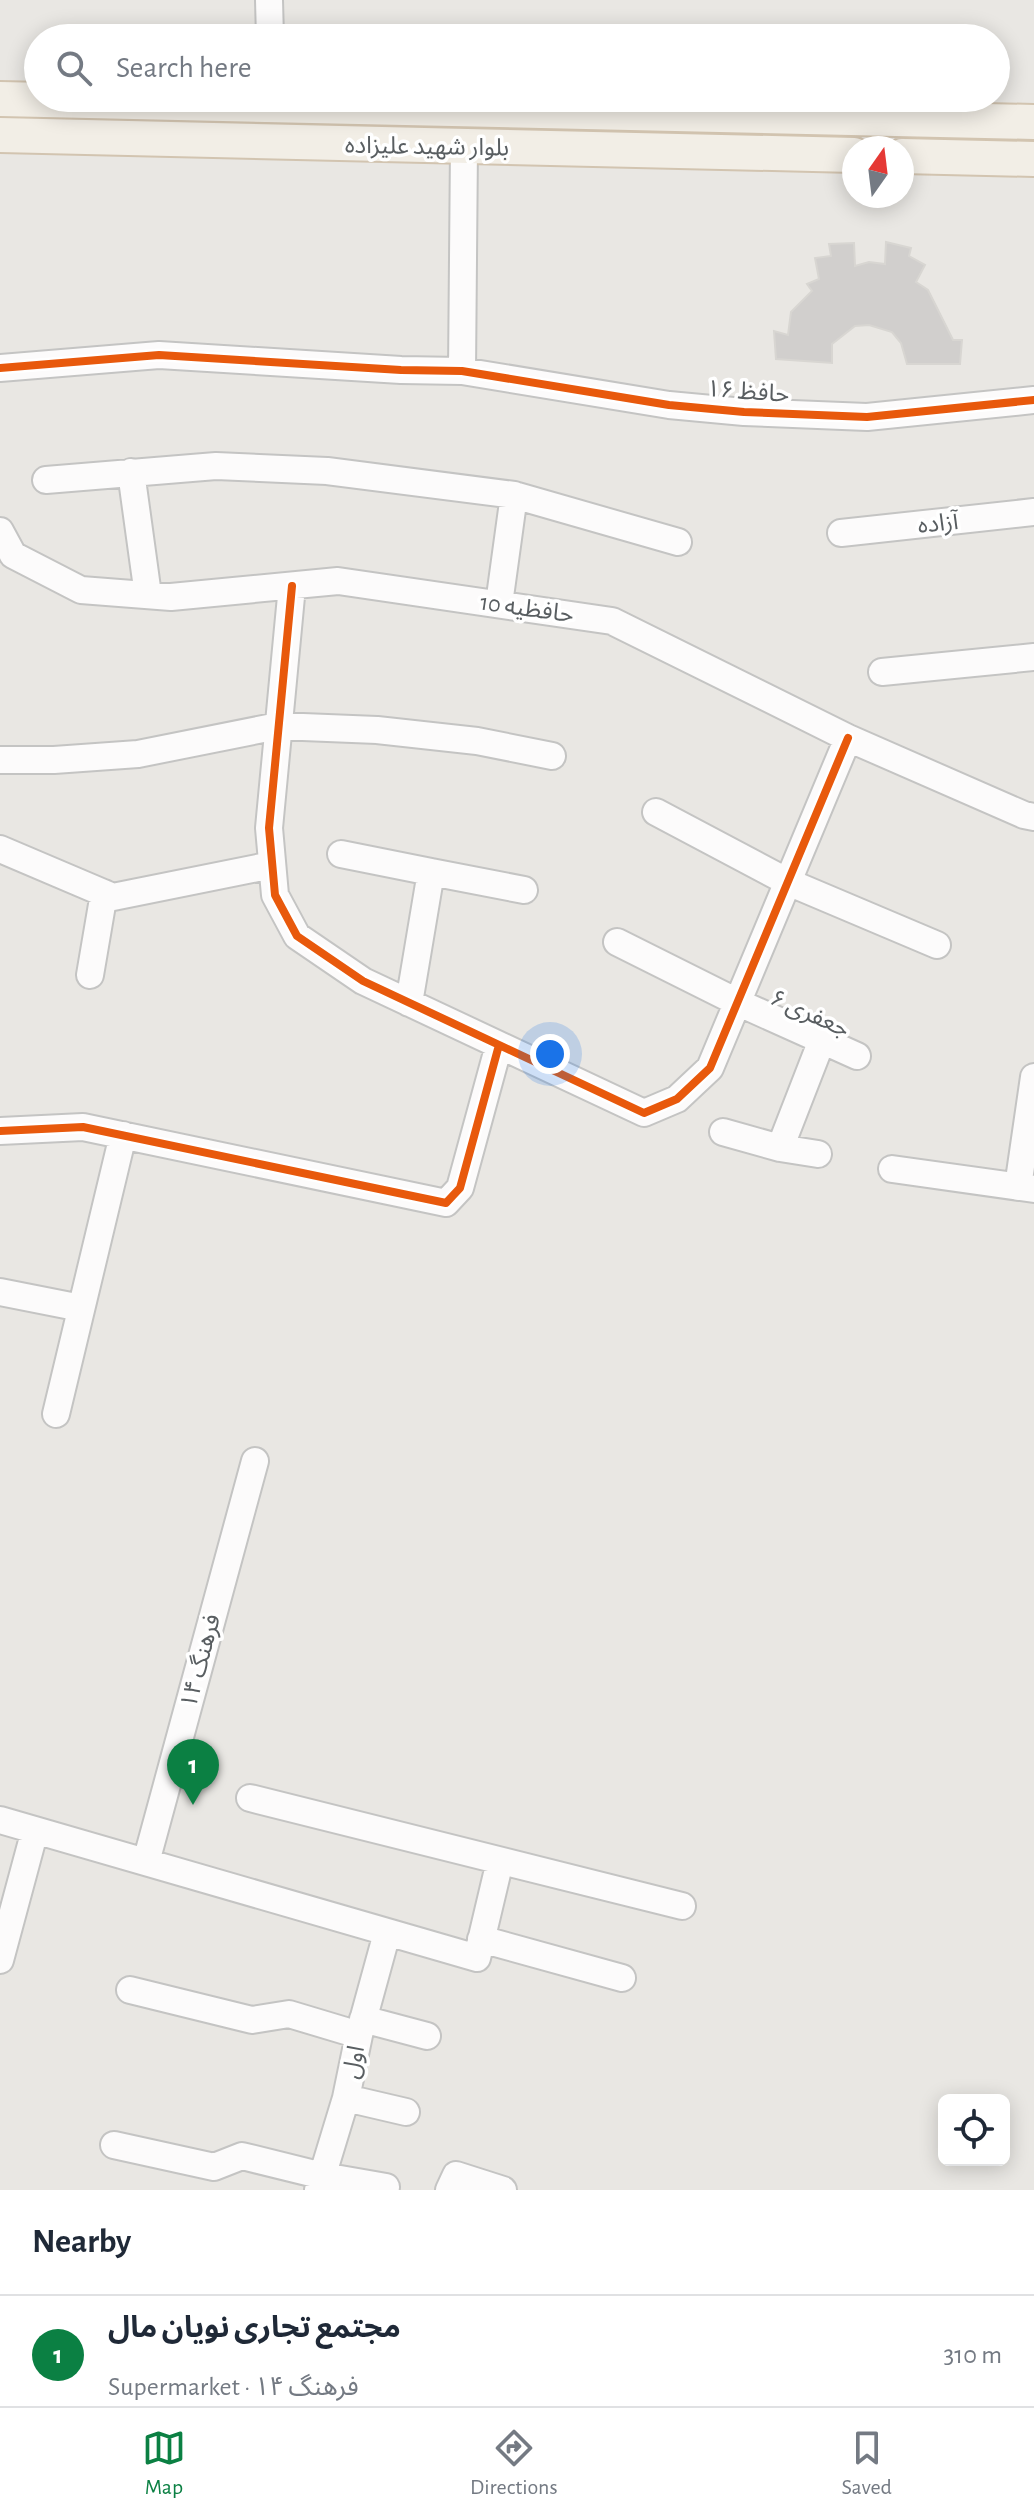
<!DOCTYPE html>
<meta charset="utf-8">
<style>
body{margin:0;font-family:"Alegreya Sans","Noto Sans Arabic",sans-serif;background:#f6f6f7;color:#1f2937}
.controls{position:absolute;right:24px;bottom:24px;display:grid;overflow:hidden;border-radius:12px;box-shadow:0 4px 20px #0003}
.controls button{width:72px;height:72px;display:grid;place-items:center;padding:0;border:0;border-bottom:2px solid #e0e1e3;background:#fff;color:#1f2937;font:40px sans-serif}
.compass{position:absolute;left:842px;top:136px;width:72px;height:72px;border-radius:50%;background:#fff;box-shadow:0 4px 20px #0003;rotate:14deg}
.you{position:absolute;left:550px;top:1054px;width:28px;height:28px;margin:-20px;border:6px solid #fff;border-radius:50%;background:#1a73e8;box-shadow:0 0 0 12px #1a73e833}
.badge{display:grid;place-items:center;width:52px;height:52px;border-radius:50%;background:#0b8043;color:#fff;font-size:26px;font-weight:700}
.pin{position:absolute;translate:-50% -66px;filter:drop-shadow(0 2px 4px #0008)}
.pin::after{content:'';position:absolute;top:42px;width:28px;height:24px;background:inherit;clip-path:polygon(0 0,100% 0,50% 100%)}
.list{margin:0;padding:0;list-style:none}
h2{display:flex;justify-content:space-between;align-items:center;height:104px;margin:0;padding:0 32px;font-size:34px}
h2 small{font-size:26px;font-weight:400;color:#747a83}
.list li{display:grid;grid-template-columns:52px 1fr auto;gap:24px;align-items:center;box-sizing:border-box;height:112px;padding:0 32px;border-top:2px solid #e0e1e3}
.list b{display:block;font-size:30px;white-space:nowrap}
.list p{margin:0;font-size:26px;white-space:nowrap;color:#747a83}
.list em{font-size:26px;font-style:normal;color:#747a83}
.icon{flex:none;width:44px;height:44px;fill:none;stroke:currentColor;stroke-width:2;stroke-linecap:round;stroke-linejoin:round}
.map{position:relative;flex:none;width:1034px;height:2190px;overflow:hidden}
.search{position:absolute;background:#fff;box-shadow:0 4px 20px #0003;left:24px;right:24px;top:24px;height:88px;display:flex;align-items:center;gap:20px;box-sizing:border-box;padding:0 28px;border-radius:44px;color:#747a83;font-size:30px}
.sheet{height:216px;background:#fff}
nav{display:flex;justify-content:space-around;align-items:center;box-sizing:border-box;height:112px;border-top:2px solid #e0e1e3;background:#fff;font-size:22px;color:#747a83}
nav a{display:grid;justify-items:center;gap:4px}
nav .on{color:#0b8043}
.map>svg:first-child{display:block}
.building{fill:#d1cfcd;stroke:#d8d6d2;stroke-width:2}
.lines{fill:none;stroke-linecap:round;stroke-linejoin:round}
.minor-casing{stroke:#c4c4c3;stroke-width:30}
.major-casing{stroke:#d2c4b0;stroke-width:38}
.minor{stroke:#fcfbfb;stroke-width:26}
.major{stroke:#f2eee6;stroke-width:34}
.cycleway-casing{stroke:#fff;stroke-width:13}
.cycleway{stroke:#e8590c;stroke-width:8}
.labels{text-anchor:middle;stroke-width:7;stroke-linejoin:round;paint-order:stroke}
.street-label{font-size:24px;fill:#595e61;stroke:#fff}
</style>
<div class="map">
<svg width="1034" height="2190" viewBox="0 0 1034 2190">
<rect width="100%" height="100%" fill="#e9e7e3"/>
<path class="building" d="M886,242L911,248L909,256L925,265L916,282L928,290L953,340H962L960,364H907L901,343L892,332L869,325L855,326L832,344V363L776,359L774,331L788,335L791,312L812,291L807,284L819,279L815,258L831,256L829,244L854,243L855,266L869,262L885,264Z"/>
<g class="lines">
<defs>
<path id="minor" d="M269,0L270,38
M0,368L159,355L401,370L462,371L669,405L744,412L867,417L1034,400
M462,371L464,147
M131,472L148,595
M46,480L216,466L327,471L514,495L678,542
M0,531L13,555L81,590L171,597L338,581L612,621L848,738L1024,815L1034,817
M841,533L1034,512
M292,586L269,828L275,895L297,936L363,981L644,1113L677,1099L710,1068L848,738
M499,604L514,495
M882,672L1034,657
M0,760H54L138,754L278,726L377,730L477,741L552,756
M656,812L788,882L937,945
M0,849L113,897L272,865
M341,854L431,872
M617,942L737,1002L857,1056
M90,975L104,893
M409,1003L431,872L524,890
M0,1131L83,1127L446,1203L460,1188L499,1045
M723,1132L780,1148L818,1154
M780,1148L822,1040
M892,1169L1034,1189
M1018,1187L1034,1077
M0,1292L81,1308
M56,1414L123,1135
M250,1798L682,1906
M0,1820L477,1958L500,1861
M146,1862L255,1461
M481,1939L622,1978
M0,1960L35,1830
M130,1990L252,2020L289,2014L359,2035
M363,2019L427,2036
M346,2098L406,2112
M114,2145L214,2167L242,2156L323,2176L386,2187
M318,2190L346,2098L359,2035L387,1933
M449,2190L456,2175L503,2190"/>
<path id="major" d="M0,99L1034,122
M0,135L854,155
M902,156L1034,159"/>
</defs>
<use href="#minor" class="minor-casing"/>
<use href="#major" class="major-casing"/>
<use href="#minor" class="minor"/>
<use href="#major" class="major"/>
<defs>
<path id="cycleway" d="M0,368L159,355L401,370L462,371L669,405L744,412L867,417L1034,400
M292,586L269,828L275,895L297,936L363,981L644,1113L677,1099L710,1068L848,738
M0,1131L83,1127L446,1203L460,1188L499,1045"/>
</defs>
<use href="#cycleway" class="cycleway-casing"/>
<use href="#cycleway" class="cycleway"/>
</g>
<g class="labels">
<g class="street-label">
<text transform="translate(427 146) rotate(1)" y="8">بلوار شهید علیزاده</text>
<text transform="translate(748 391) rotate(4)" y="8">حافظ ۱۶</text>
<text transform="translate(938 523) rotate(-6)" y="8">آزاده</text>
<text transform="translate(527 608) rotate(8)" y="8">حافظیه 10</text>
<text transform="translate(810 1013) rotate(24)" y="8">جعفری ۶</text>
<text transform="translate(200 1661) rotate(-75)" y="8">فرهنگ ۱۴</text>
<text transform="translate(353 2062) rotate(-78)" y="8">اول</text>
</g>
</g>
</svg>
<div class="controls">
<button><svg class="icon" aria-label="locate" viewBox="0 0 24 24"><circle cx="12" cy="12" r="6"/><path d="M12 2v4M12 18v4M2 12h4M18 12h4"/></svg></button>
</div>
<svg class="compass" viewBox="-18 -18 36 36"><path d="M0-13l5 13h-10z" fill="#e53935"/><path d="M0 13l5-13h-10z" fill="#747a83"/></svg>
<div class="you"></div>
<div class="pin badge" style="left:193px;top:1805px">1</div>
<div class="search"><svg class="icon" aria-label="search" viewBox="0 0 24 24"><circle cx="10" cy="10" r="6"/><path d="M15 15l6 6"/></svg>Search here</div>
</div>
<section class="sheet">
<h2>Nearby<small></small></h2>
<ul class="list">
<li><span class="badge">1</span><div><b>مجتمع تجاری نویان مال</b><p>Supermarket · فرهنگ ۱۴</p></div><em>310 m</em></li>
</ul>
</section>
<nav>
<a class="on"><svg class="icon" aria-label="map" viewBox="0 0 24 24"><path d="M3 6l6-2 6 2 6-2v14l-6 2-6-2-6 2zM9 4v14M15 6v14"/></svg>Map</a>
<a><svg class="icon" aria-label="directions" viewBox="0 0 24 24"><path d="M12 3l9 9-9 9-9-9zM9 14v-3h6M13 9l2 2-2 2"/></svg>Directions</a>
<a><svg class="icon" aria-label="saved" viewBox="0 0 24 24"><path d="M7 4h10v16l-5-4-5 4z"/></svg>Saved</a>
</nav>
